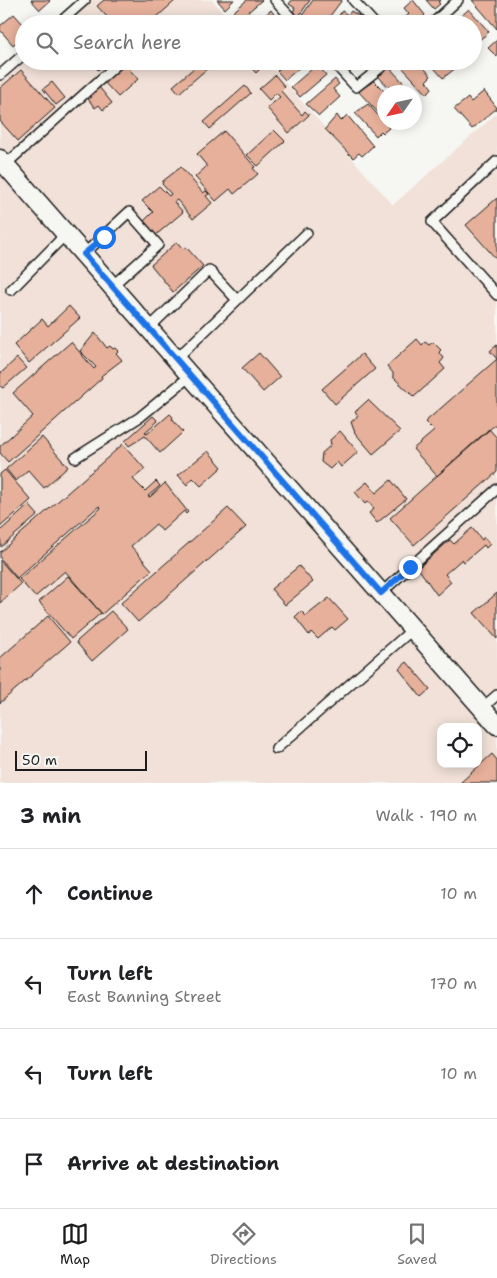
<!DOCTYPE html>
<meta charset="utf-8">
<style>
body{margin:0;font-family:"Shantell Sans",sans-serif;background:#f6f6f6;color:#202124}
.controls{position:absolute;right:15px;bottom:15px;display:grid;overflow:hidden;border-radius:10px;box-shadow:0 2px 12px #0003}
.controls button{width:45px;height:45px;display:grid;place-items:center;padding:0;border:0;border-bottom:1px solid #e0e0e0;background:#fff;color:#202124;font:25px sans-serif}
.compass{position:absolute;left:377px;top:85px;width:45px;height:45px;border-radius:50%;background:#fff;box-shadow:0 2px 12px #0003;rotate:236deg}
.scale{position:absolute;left:15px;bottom:12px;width:132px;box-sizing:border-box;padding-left:5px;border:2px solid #1c1c1c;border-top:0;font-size:14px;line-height:18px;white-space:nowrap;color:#1c1c1c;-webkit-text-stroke:4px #f6f6f2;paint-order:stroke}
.stop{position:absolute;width:15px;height:15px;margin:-11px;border:4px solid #1a73e8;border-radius:50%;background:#fff}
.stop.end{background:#1a73e8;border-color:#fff;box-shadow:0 1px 5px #0008}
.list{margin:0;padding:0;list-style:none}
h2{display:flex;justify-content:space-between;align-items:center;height:65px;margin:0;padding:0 20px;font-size:21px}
h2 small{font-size:16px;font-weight:400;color:#757577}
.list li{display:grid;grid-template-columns:32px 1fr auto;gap:15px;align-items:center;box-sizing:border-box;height:90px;padding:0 20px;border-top:1px solid #e0e0e0}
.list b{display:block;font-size:19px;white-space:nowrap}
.list p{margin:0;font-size:16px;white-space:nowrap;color:#757577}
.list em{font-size:16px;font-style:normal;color:#757577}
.icon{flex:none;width:28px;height:28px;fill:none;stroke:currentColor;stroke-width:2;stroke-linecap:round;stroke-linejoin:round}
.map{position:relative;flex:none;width:497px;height:783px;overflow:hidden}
.search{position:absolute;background:#fff;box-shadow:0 2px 12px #0003;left:15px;right:15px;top:15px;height:55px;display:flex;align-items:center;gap:12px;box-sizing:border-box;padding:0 18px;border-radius:28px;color:#757577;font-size:19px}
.sheet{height:425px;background:#fff}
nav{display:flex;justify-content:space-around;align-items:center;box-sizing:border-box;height:70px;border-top:1px solid #e0e0e0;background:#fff;font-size:14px;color:#757577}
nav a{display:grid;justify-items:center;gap:2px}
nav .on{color:#1c1c1c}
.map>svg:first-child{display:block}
.built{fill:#f1e1d8;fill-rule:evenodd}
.building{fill:#e6b09a;stroke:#1c1c1c}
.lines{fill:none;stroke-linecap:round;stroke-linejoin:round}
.service-casing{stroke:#1c1c1c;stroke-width:12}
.minor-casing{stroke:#1c1c1c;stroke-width:21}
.service{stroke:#f6f6f2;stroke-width:9}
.minor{stroke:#f6f6f2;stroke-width:18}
.route{stroke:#1a73e8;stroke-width:6}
</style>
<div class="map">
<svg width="497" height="783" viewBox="0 0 497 783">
<rect width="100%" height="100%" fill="#f6f6f2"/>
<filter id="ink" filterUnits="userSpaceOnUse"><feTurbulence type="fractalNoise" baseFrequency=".02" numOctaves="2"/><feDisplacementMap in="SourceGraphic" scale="10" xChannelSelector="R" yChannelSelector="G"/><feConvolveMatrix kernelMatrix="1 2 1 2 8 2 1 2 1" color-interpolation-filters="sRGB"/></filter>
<g filter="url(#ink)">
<path class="built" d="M77,0H212L233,24H49Z
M24,46V61H266L393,205L497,113V783H0V66ZM441,727H478V764H441Z"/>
<path class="building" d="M31,0H49L50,1L40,10Z
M104,0H176L149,24H100L108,18L97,6Z
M217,0H234L225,9Z
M247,0H262L240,19L233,12Z
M292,0H310L299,16L293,12L295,8L289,4Z
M313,0H342L324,24H311L301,17Z
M413,0L425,15L415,24H398L409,14L404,8Z
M426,0H441L438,2L440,4L434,9Z
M472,0H497V29Z
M469,9L489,32L478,41L473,35V24H463L458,19Z
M271,10L280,23L255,24Z
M342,11L348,15L351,11L359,16L353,24H326L329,19L334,23Z
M14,14L24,25V35L13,45L0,30V26Z
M497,40V57L488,48Z
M56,61H72L63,69Z
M90,61H108L98,70Z
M202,61H216L179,93L173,86Z
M245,61H259L263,66L256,73Z
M265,61H285L277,69L270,62L268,64Z
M288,61H294L299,68L285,80L277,71Z
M403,61H418L431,76L426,81L432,88L427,94L400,65Z
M428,61H452L457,67L443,78Z
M320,62L325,68L322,70L326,75L300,97L291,87Z
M123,63L131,68L130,70L138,79L118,97L103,81Z
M389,67L412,92H393L377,75Z
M21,70L55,108L18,141L0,121V88Z
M275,75L285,87L281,91L302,115L305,111L309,115L289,133L267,108L280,97L276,93L269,100L259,89Z
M335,79L339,84L333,89L340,97L319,116L306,104Z
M374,81L385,92L384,119L358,91Z
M52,82L65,98L56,105L43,89Z
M245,86L251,93L210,129L204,122Z
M99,87L112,103L103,110L99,105L95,108L88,99L92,97L90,94Z
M484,91L497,108L472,129L454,109L468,98L471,102Z
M368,104L389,128L383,133L381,131L376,136L355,113Z
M337,115L341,121L347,115L373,146L362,156L359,153L353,158L325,129Z
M274,130L285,141L258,166L247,155Z
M224,131L255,167L253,168L258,174L234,194L230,189L216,201L195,177L207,166L197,154Z
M181,167L203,193L206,191L209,194L206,196L212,203L193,219L177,200L174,202L183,212L156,235L144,221L153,212L142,201L159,186L169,196L171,194L162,184L163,181Z
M497,198V260L466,225Z
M177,242L183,249L186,247L203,266L173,292L151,265Z
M69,306L80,318L29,363L14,345L42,319L48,326Z
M95,333L107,348L110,346L113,349L115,348L118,351L116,353L122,360L101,376L102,378L8,462L0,453V446L33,416L13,393L71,342L94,369L96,367L80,351Z
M417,339L422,345L425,342L429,345L433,342L441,350L439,352L444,358L440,363L445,369L414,397L393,377V373L387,366Z
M497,345V423L437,476L413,449L434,431L425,422L497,359L490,351Z
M259,353L280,377L263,392L242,368Z
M362,354L375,369L335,404L322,389Z
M17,358L26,368L3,388L0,386V374Z
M368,400L400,431L373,454L355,433L351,422L358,416L355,412Z
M170,414L173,417L172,419L183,432L160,453L145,436L129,446L125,441L153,416L158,421L145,432L147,434Z
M489,429L497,438V472L414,545L390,518Z
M340,431L358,452L341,467L337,462L330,469L321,462L322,453L331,445L330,440Z
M42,437L68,467L44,488L28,470L16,481L6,469Z
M123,444L145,469L133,479L145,491L156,481L160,486L148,496L150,497L165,483L188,512L186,514L184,511L162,531L156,524L131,546L152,570L102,614L65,571L35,597L19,579L101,508L99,506L17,578L0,558V552Z
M208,451L222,467L201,486L193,478L187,485L178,475Z
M5,470L31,500L0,527V474Z
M391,480L406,499L377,523L369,513L374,509L368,501L365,504L355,492L367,482L376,493Z
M29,505L38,515L1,547L0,531Z
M228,508L246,527L138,622L121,603Z
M472,528L482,540L484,537L490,544L486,548L484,545L464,562L462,559L445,574L451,582L437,595L418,568L450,540L454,544Z
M0,560L21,584L0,603Z
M299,566L313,582L285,605L271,589Z
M68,576L101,613L71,639L39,602Z
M497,593V639L474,613Z
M329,598L348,619L335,630L332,627L318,639L311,632L309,635L295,617L301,611L306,616Z
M111,611L128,629L92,661L76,642Z
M48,616L70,642L0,703V658Z
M407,662L430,689L421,697L399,669Z
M492,754L497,760V783H460Z"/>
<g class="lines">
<defs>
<path id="service" d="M275,0L297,24
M353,0L375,24
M58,24L85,0
M432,24L458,0
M332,61L356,87L389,61
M0,75L24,54
M497,161L432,222L497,295
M5,165L121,61
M84,254L129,212L158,245L112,286
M11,290L66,234
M149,328L209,270L237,300
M176,359L307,233
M75,458L140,417L190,376
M381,593L497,489
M482,708L497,695
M276,749L413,629"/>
<path id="minor" d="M0,159L497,725"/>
</defs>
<use href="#service" class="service-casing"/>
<use href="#minor" class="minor-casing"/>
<use href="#service" class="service"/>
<use href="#minor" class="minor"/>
</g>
</g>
<g class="lines" filter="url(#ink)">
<path class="route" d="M104,237L84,254L381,593L410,567"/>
</g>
</svg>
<div class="controls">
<button><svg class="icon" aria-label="locate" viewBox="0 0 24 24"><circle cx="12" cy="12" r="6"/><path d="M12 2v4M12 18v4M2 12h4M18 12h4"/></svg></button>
</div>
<svg class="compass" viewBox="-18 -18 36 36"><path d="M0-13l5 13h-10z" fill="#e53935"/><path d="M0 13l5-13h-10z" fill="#757577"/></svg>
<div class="scale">50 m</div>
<div class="stop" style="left:104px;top:237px"></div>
<div class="stop end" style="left:410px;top:567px"></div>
<div class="search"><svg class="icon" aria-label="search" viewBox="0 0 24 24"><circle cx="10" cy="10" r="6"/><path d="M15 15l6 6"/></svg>Search here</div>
</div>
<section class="sheet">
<h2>3 min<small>Walk · 190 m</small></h2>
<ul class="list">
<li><svg class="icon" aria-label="ahead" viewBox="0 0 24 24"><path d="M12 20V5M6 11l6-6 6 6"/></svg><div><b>Continue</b></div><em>10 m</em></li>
<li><svg class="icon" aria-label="left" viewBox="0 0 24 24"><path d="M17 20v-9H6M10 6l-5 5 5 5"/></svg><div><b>Turn left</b><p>East Banning Street</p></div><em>170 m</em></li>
<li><svg class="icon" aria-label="left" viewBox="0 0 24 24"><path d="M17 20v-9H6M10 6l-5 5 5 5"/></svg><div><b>Turn left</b></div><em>10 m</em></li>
<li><svg class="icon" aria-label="arrive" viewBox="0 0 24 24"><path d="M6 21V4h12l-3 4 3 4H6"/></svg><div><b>Arrive at destination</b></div></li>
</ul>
</section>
<nav>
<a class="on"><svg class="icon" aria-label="map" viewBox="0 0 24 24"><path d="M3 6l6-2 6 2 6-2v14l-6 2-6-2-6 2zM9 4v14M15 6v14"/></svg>Map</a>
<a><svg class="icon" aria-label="directions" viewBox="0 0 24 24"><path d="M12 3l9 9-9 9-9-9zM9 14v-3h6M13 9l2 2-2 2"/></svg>Directions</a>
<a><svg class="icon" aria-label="saved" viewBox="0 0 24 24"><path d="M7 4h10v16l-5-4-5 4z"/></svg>Saved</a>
</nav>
